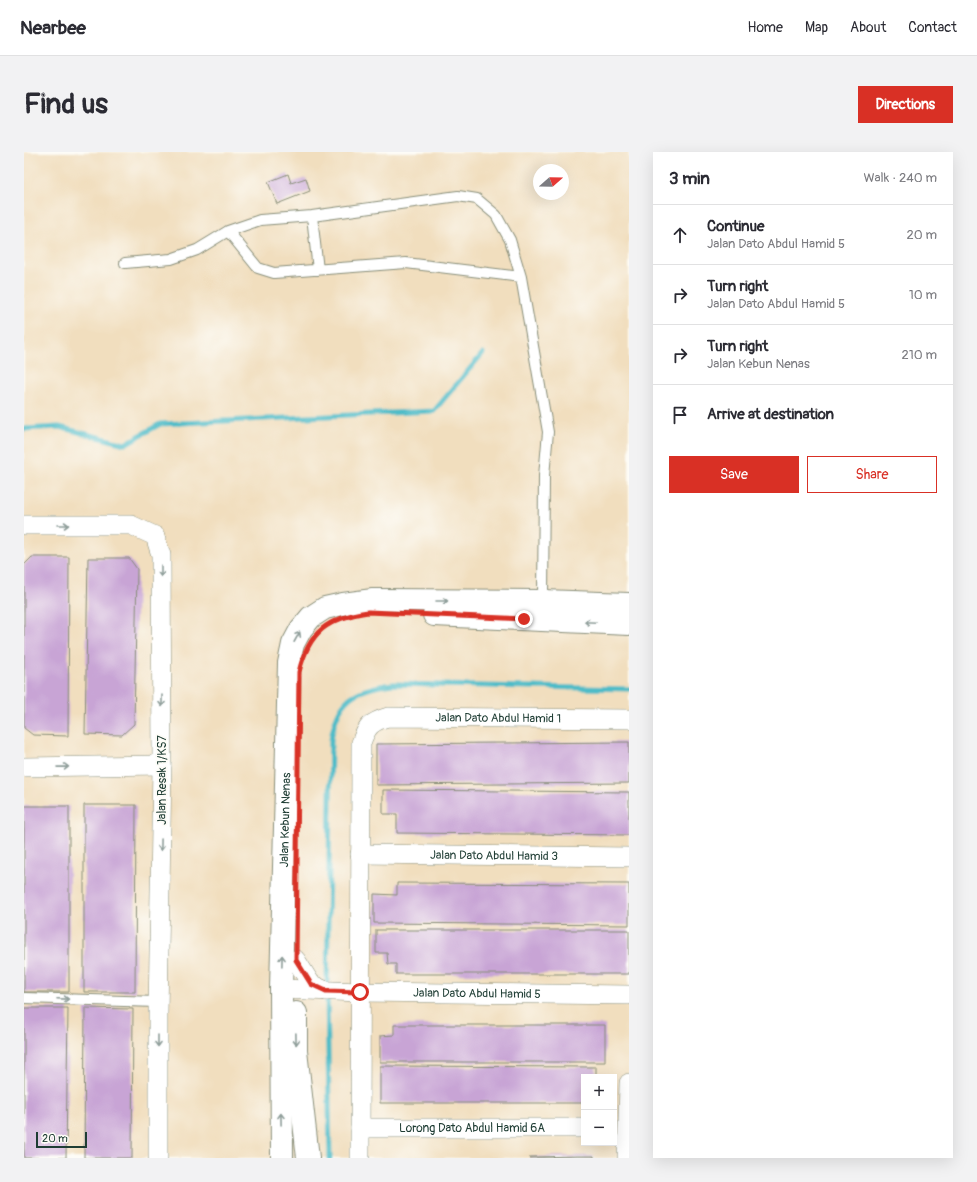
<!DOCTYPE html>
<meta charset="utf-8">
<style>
body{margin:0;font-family:Pangolin,sans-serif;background:#f2f2f3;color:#2b2b33}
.controls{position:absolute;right:12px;bottom:12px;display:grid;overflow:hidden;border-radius:0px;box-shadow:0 4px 16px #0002}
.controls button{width:36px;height:36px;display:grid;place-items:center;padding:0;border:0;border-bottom:1px solid #e1e1e2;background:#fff;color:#2b2b33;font:20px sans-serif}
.compass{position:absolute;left:509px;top:12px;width:36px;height:36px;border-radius:50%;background:#fff;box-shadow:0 4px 16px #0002;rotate:70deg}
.scale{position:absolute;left:12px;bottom:10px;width:51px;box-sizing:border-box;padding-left:4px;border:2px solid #1f3d34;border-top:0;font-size:11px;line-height:14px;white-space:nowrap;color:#1f3d34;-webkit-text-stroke:3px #fdfcf7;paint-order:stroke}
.stop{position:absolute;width:12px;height:12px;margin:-9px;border:3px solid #d93025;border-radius:50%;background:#fff}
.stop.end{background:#d93025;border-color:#fff;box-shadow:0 1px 4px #0008}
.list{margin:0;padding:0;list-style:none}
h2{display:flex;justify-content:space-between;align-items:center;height:52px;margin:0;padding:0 16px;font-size:17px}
h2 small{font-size:13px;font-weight:400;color:#7c7c81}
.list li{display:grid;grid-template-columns:26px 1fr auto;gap:12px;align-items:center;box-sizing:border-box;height:60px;padding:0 16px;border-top:1px solid #e1e1e2}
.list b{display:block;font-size:15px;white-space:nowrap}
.list p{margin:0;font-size:13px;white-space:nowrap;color:#7c7c81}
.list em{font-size:13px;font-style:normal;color:#7c7c81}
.actions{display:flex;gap:8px;padding:12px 16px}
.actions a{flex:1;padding:9px 0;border:1px solid #d93025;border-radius:0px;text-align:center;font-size:14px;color:#d93025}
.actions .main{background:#d93025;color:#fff}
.icon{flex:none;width:22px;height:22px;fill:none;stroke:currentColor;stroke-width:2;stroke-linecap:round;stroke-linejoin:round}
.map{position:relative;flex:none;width:605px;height:1006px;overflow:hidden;border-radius:0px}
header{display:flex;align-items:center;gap:24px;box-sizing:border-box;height:56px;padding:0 20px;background:#fff;border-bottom:1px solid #e1e1e2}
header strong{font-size:19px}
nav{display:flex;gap:22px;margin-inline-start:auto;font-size:14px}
.intro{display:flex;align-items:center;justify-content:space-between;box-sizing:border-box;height:96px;padding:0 24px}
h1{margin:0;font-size:28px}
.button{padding:10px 18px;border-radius:0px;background:#d93025;color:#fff;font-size:14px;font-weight:700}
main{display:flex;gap:24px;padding:0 24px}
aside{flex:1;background:#fff;border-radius:0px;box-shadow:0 4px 16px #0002}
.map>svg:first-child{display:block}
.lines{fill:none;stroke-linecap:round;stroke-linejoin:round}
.stream{stroke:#4fbcc8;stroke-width:5}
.building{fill:#c8a4d5}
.service-casing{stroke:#888e79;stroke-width:12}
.minor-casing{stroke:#888e79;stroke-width:20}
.tertiary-casing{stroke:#888e79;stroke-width:24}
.service{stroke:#fff;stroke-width:10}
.minor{stroke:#fff;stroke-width:19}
.tertiary{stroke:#fff;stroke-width:22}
.oneway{stroke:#8f9e9a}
.route{stroke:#d93025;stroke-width:5}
.labels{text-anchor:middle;stroke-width:3.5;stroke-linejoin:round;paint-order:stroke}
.street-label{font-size:12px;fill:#1f3d34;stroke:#fdfcf7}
</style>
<header>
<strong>Nearbee</strong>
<nav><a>Home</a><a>Map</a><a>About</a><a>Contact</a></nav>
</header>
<div class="intro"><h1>Find us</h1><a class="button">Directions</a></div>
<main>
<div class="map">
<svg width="605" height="1006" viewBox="0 0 605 1006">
<rect width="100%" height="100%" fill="#fdfcf7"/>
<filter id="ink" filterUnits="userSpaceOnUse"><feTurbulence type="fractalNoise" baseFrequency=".025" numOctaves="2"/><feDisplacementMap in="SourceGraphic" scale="8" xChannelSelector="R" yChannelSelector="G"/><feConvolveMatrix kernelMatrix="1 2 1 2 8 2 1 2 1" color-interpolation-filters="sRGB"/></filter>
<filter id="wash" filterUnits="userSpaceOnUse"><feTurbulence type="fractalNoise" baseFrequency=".012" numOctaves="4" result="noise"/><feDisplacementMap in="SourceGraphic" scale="16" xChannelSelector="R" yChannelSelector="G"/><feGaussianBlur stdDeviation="0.9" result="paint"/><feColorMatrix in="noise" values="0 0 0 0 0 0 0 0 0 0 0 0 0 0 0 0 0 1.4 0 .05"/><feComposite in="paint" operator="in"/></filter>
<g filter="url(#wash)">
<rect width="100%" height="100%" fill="#f1debe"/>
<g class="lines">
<path class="stream" d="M0,277L35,275L101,292L136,272L410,259L459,201
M303,835L307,588C313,547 329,537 369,532L605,537
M303,843L306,1006"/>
</g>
<g id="blocks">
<path class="building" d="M264,22L267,31L282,26L286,39L253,52L244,30Z
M8,405H45L44,584L9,583L0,576V413Z
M64,406H105L113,417L110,572L98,583L61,582Z
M605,590V631L352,633V592Z
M359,638L605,640V683L373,681V662H359Z
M60,653H112L111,840H60Z
M0,654H45V840H0Z
M373,731L605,732V773L350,771V742L373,743Z
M352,778H605V822H372V812H364L363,801H352Z
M0,856H44L42,1006H0Z
M61,856L109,857L108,1006H60Z
M370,873H581V910H356V884L370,883Z
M356,914L572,915V925H560V951H356Z
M554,1004H570V1006H506V1005Z"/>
</g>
</g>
<g filter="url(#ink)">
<use href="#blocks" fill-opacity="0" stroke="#888e79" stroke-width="1"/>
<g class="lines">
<defs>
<path id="service" d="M288,64L294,118
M204,79L234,116L250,121L382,111L497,125
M101,111L147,107L173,98L204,79L236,68L288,64L434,44L453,47L472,63L486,88L497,125L524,280L520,324L519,449
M0,846L134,850"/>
<g id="minor">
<path d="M0,373H107L131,384L137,403L138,613L134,862V1006"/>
<path d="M0,615L138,613"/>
<path id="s1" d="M336,702L605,705"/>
<path d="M272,808L287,832L302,839"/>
<path id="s2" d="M257,837L336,840L605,843"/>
<path id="s3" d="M336,976H560"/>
<path id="s4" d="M336,1006L337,591C343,574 347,570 364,565L605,567"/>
<path d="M603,1006L605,931"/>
</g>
<g id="tertiary">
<path d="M410,463L605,472"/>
<path d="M272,861V899L284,1006"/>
<path id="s5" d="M258,1006L257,837L265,511L269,492L277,477L287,465L301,456L319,452L349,448L519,449L605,452"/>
</g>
</defs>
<use href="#service" class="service-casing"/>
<use href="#minor" class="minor-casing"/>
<use href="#tertiary" class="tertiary-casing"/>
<use href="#service" class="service"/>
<use href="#minor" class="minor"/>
<use href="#tertiary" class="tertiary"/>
</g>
<defs><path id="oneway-shaft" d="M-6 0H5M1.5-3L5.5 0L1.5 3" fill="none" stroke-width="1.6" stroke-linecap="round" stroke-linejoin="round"/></defs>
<g class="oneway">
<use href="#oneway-shaft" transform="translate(39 373)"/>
<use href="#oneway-shaft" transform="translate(137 419) rotate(90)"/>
<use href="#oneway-shaft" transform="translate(418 449)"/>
<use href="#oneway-shaft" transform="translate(566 470) rotate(-177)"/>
<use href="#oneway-shaft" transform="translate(273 485) rotate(-61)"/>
<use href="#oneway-shaft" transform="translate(138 549) rotate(90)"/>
<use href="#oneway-shaft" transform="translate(39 615) rotate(-1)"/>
<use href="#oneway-shaft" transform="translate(137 693) rotate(91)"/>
<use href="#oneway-shaft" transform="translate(258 809) rotate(-89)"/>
<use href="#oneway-shaft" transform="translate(39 847) rotate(2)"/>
<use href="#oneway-shaft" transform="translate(272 887) rotate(89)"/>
<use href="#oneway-shaft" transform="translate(134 889) rotate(90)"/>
<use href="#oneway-shaft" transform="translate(257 967) rotate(-91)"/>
</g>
</g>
<g class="lines" filter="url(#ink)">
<path class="route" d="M336,840L302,839L287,832L272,808L275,520C285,479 304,466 344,460L500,467"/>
</g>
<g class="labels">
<g class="street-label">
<text dy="4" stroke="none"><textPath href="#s4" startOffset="565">Jalan Dato Abdul Hamid 1</textPath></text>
<text transform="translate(138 628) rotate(-90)" y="4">Jalan Resak 1/KS7</text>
<text dy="4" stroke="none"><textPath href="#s5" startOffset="338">Jalan Kebun Nenas</textPath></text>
<text dy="4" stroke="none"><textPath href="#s1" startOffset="134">Jalan Dato Abdul Hamid 3</textPath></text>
<text dy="4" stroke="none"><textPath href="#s2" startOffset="196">Jalan Dato Abdul Hamid 5</textPath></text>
<text dy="4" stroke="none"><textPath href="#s3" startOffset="112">Lorong Dato Abdul Hamid 6A</textPath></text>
</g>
</g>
</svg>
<div class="controls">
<button>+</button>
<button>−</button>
</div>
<svg class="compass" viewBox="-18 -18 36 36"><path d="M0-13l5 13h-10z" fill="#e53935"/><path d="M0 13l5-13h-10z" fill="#7c7c81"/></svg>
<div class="scale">20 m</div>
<div class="stop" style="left:336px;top:840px"></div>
<div class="stop end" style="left:500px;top:467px"></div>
</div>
<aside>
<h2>3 min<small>Walk · 240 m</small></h2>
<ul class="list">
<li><svg class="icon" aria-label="ahead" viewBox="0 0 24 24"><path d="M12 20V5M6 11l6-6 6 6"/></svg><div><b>Continue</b><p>Jalan Dato Abdul Hamid 5</p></div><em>20 m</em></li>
<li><svg class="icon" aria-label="right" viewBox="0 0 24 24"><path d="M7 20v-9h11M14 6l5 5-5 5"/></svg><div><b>Turn right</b><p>Jalan Dato Abdul Hamid 5</p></div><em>10 m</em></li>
<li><svg class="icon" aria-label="right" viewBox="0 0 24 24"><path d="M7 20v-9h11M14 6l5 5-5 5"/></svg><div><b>Turn right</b><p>Jalan Kebun Nenas</p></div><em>210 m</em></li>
<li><svg class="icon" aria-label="arrive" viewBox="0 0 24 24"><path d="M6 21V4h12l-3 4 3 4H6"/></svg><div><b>Arrive at destination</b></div></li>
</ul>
<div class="actions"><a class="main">Save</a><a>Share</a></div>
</aside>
</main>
